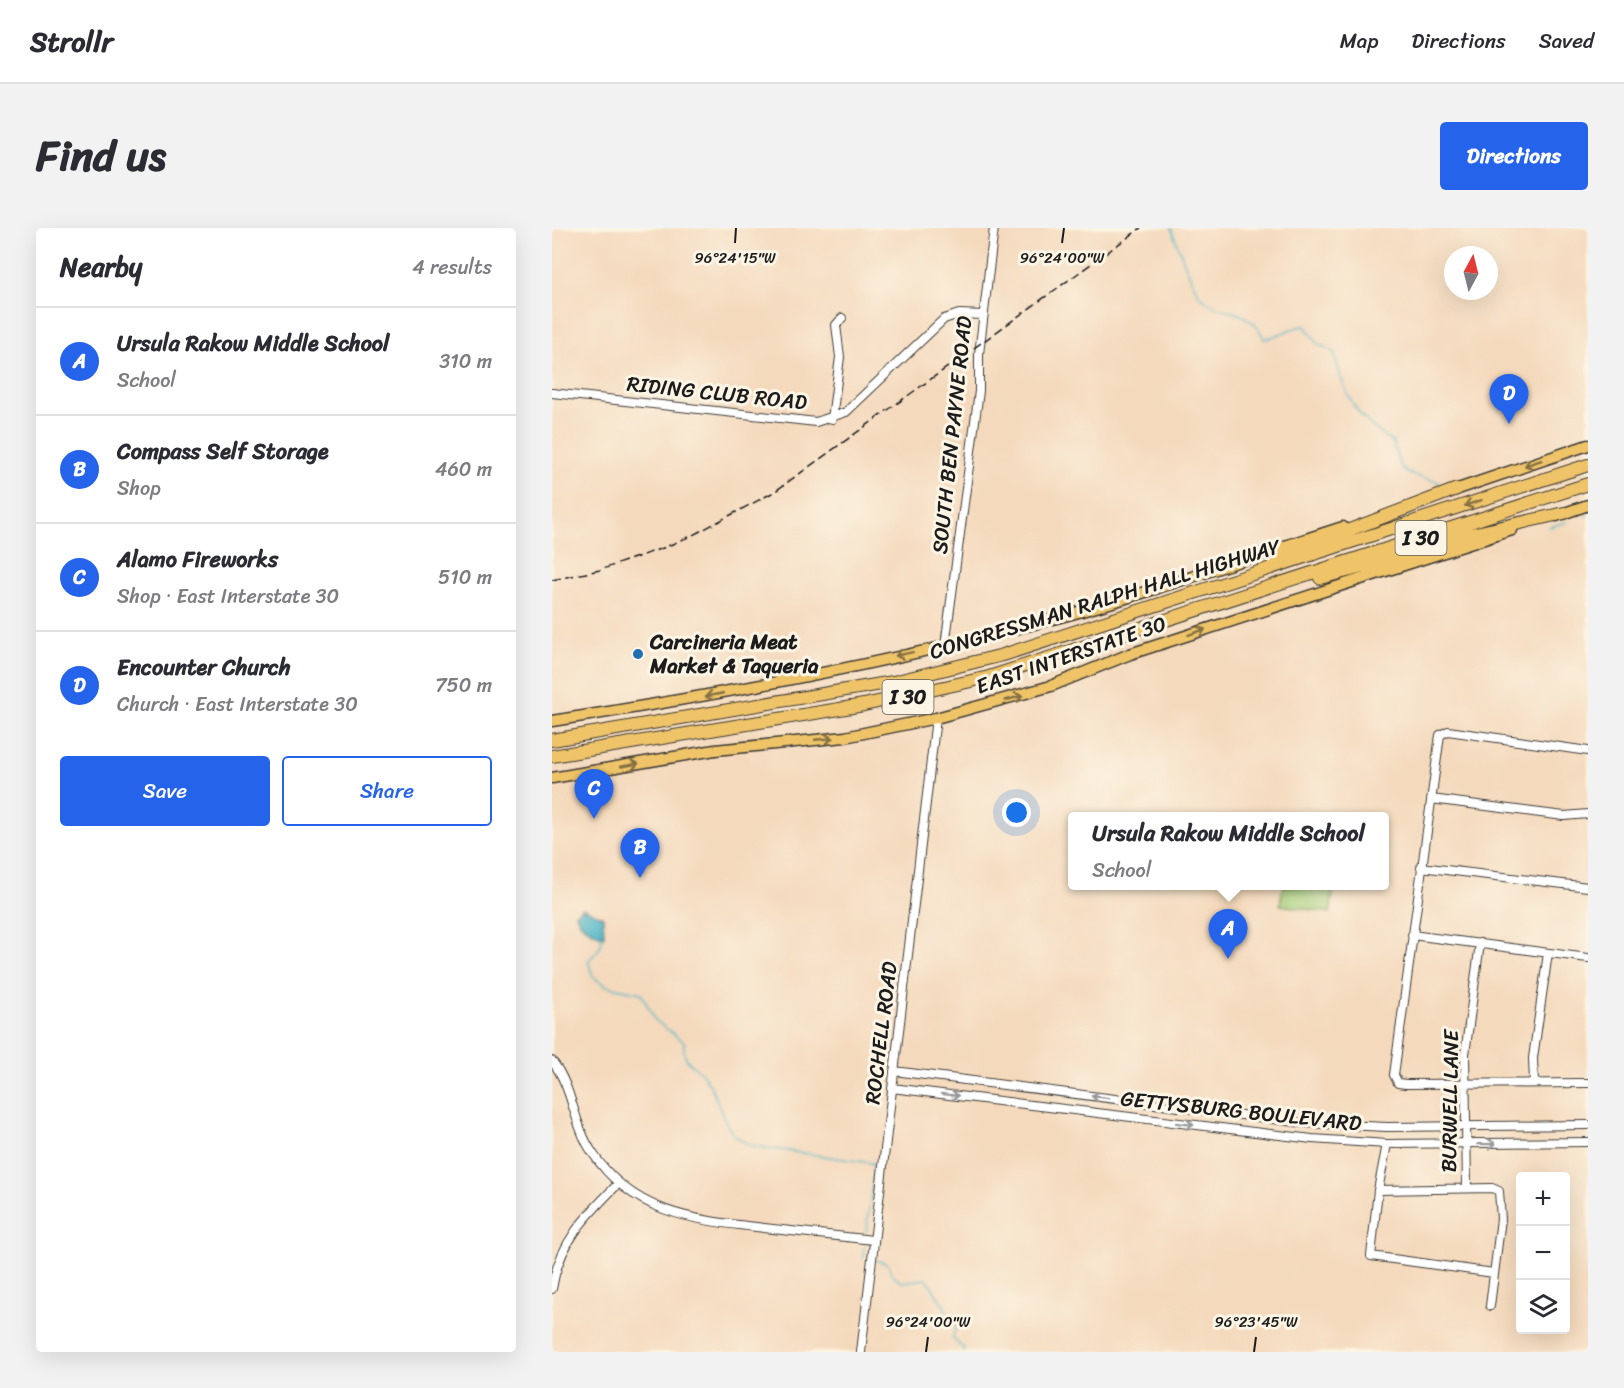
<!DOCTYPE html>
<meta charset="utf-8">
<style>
body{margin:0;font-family:Sriracha,sans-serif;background:#f2f2f3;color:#2b2b33}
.controls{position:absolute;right:18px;bottom:18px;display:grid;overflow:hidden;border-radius:6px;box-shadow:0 6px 24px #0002}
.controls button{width:54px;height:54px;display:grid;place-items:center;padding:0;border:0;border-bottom:2px solid #e1e1e2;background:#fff;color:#2b2b33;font:30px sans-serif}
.compass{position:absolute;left:892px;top:18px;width:54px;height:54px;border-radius:50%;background:#fff;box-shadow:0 6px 24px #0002;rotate:7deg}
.you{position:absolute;left:465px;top:585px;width:21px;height:21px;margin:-15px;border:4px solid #fff;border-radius:50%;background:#1a73e8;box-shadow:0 0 0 9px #1a73e833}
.badge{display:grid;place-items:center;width:39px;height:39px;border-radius:50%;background:#2563eb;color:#fff;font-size:20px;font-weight:700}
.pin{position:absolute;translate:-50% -50px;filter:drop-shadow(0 2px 3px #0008)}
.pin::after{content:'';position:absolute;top:32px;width:21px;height:18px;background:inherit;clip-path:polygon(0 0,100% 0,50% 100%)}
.popup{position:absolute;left:516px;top:584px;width:321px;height:78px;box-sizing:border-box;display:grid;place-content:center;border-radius:6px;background:#fff;filter:drop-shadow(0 2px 4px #0005);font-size:20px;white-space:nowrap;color:#7c7c81}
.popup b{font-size:22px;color:#2b2b33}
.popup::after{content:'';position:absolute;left:50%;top:100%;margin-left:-12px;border:12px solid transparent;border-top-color:#fff}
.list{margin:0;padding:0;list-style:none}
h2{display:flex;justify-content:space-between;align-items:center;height:78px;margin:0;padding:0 24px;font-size:26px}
h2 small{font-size:20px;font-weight:400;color:#7c7c81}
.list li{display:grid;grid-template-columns:39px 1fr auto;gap:18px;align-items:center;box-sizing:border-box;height:108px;padding:0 24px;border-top:2px solid #e1e1e2}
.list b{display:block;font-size:22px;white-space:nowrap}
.list p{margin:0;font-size:20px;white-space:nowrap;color:#7c7c81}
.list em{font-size:20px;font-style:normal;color:#7c7c81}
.actions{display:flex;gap:12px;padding:18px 24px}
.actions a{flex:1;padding:14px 0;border:2px solid #2563eb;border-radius:6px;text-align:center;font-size:21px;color:#2563eb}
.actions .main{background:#2563eb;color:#fff}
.icon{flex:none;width:33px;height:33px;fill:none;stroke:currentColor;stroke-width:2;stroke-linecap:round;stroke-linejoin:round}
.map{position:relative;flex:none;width:1036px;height:1124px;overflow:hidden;border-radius:6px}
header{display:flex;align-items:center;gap:36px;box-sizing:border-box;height:84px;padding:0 30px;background:#fff;border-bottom:2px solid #e1e1e2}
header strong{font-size:28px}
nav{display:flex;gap:33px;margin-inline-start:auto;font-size:21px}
.intro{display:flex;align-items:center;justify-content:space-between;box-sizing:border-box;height:144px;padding:0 36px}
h1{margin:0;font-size:42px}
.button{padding:15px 27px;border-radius:6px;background:#2563eb;color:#fff;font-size:21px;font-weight:700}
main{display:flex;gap:36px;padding:0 36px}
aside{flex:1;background:#fff;border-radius:6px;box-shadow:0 6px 24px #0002}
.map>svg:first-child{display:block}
.green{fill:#a5cd79;stroke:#60744a;stroke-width:1.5}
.water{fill:#47b2c5;stroke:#326770;stroke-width:1.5}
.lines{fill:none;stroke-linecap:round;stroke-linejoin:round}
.stream{stroke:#47b2c5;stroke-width:1.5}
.minor-casing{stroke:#3c3834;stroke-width:10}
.major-casing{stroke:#3c3834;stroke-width:13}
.highway-casing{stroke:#3c3834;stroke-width:14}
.minor{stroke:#fff;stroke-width:8}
.major{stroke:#efc469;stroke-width:10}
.highway{stroke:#efc469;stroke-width:12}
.rail{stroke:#1c1c1c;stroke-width:1.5;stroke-dasharray:9 4.5;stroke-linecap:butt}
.oneway{stroke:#867042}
.oneway2{stroke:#999}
.ticks{fill:none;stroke:#1c1c1c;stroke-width:2}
.poi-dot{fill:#1f6fb2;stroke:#fcf5e5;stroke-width:2}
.labels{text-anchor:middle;stroke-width:6;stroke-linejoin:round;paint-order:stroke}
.shield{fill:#fcf5e5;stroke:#5f5d58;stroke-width:1.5}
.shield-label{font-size:20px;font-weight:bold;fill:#1c1c1c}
.street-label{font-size:21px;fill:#1c1c1c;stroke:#fcf5e5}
.poi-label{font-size:21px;font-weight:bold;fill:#1c1c1c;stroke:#fcf5e5;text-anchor:start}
.ticks-label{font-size:15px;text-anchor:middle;fill:#1c1c1c;stroke:#fcf5e5;stroke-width:6;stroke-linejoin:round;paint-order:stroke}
</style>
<header>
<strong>Strollr</strong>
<nav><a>Map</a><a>Directions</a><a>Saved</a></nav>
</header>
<div class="intro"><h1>Find us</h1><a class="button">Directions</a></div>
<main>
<aside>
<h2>Nearby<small>4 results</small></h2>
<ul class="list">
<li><span class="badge">A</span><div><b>Ursula Rakow Middle School</b><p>School</p></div><em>310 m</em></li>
<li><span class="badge">B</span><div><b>Compass Self Storage</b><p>Shop</p></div><em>460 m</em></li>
<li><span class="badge">C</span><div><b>Alamo Fireworks</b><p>Shop · East Interstate 30</p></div><em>510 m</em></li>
<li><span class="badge">D</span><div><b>Encounter Church</b><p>Church · East Interstate 30</p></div><em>750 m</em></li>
</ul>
<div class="actions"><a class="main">Save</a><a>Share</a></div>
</aside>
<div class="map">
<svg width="1036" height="1124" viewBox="0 0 1036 1124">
<rect width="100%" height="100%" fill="#fcf5e5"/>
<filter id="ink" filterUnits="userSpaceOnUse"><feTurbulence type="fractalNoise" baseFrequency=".0167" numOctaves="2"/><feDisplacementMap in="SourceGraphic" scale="12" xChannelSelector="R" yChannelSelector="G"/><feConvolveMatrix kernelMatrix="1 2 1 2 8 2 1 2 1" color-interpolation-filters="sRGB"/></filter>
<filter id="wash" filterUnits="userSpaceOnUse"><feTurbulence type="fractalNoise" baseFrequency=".008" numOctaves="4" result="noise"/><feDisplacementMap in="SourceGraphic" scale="24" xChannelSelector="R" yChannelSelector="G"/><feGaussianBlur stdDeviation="1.35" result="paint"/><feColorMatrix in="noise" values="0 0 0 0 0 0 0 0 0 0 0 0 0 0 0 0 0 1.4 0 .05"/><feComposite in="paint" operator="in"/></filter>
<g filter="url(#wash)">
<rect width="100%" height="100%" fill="#f4d9bc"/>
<path class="green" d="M731,658H782L778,685L728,677Z"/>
<path class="water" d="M31,680L51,689L52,708C41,706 27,697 24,686Z"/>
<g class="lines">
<path class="stream" d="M619,0C625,15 640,59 649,69C670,89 698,77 712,111C728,108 738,99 753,98L766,116L782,124C792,167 803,190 841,214C851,256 854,241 888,255
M1035,288L1036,287
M997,299L1015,294
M51,707L48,720L36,733L41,749L55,758L89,765L103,792L132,814C130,839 144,835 154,851C166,868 169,891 181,906C187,912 193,915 201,918L320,935L322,943L314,1004
M312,1029V1019
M324,1032L336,1036L339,1045L349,1054L375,1051L405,1099L400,1110L412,1121V1124"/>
</g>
</g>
<g filter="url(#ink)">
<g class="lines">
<defs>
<path id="minor" d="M0,165L264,194L294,184L392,91L407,86L431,87
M280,191L288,129L284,97L290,90
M393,418L427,163V126L442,0
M1036,523L896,503L888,507L842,847L846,855L854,856L1036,855
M879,571L1012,588L1036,586
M869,639L1036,659
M860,707L1036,730
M0,833C21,859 21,896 40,924C81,987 144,992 212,1000C248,1004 285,1008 321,1012
M342,843L752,895L835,899L1036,897
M982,855L981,830L996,725
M340,860L760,911L835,916L1036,914
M835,916L826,962L819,1028L942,1045
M915,960L913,826L928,715
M826,962L940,960L947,963L949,991L938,1078
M0,1061C7,1014 35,987 67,955
M309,1124L384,490"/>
<path id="major" d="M897,264L1036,217
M1004,288L1036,277
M0,493C167,467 334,436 497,392C596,366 694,330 791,299
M0,550L163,522L293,509L384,490L499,458L578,426L960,302"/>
<path id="highway" d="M721,331L905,261
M768,350L846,330L915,307L1012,285
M0,512L341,454L451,427L1036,237
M0,528L312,477L437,449L1036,256"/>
</defs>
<use href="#minor" class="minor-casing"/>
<use href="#major" class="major-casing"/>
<use href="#highway" class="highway-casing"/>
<use href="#minor" class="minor"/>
<use href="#major" class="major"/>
<use href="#highway" class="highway"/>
<path class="rail" d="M0,352L48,342L111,320L139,308L222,264L589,0"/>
</g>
<defs><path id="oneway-shaft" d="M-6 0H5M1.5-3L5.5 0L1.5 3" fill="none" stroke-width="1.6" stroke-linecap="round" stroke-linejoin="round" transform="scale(1.5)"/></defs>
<g class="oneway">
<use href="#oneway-shaft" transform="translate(981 235) rotate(161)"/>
<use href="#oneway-shaft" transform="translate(921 275) rotate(162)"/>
<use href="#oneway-shaft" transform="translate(645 404) rotate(-18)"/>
<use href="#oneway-shaft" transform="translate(352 426) rotate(168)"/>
<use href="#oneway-shaft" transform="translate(162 467) rotate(169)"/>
<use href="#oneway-shaft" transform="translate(462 470) rotate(-16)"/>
<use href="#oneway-shaft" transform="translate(272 511) rotate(-5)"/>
<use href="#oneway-shaft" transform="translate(78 537) rotate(-10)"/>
</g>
<g class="oneway2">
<use href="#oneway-shaft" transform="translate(398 867) rotate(7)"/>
<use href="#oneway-shaft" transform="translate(548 869) rotate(-173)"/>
<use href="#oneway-shaft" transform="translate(633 896) rotate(7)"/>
<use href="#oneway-shaft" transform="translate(935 916) rotate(-1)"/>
</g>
</g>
<path class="ticks" d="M183,15L184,0M510,15L512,0M374,1124L376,1109M702,1124L704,1109"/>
<circle class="poi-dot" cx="86" cy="426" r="6"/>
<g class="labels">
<g class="shield">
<rect x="843.5" y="293" width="51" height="34" rx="4.5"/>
<rect x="330.5" y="452" width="51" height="34" rx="4.5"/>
</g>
<g class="shield-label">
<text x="869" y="317">I 30</text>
<text x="356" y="476">I 30</text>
</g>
<g class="street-label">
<text transform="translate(165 165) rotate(6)" y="7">RIDING CLUB ROAD</text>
<text transform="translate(400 207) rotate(-84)" y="7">SOUTH BEN PAYNE ROAD</text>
<text transform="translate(553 371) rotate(-17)" y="7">CONGRESSMAN RALPH HALL HIGHWAY</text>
<text transform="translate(519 427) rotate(-19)" y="7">EAST INTERSTATE 30</text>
<text transform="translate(329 805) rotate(-83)" y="7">ROCHELL ROAD</text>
<text transform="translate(898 873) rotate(-89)" y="7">BURWELL LANE</text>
<text transform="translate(689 883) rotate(6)" y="7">GETTYSBURG BOULEVARD</text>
</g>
<g class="poi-label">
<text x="98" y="421">Carcineria Meat<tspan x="98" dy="24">Market &amp; Taqueria</tspan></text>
</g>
</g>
<g class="ticks-label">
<text x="183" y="35">96°24'15"W</text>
<text x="510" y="35">96°24'00"W</text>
<text x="376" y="1099">96°24'00"W</text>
<text x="704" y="1099">96°23'45"W</text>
</g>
</svg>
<div class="controls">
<button>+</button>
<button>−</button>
<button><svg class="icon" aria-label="layers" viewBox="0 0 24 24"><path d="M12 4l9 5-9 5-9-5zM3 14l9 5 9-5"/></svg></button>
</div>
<svg class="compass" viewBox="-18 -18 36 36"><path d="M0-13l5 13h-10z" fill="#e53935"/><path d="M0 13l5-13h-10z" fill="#7c7c81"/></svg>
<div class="you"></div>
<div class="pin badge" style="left:676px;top:731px">A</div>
<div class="popup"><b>Ursula Rakow Middle School</b>School</div>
<div class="pin badge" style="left:88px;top:650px">B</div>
<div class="pin badge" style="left:42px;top:591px">C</div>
<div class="pin badge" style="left:957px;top:196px">D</div>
</div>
</main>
